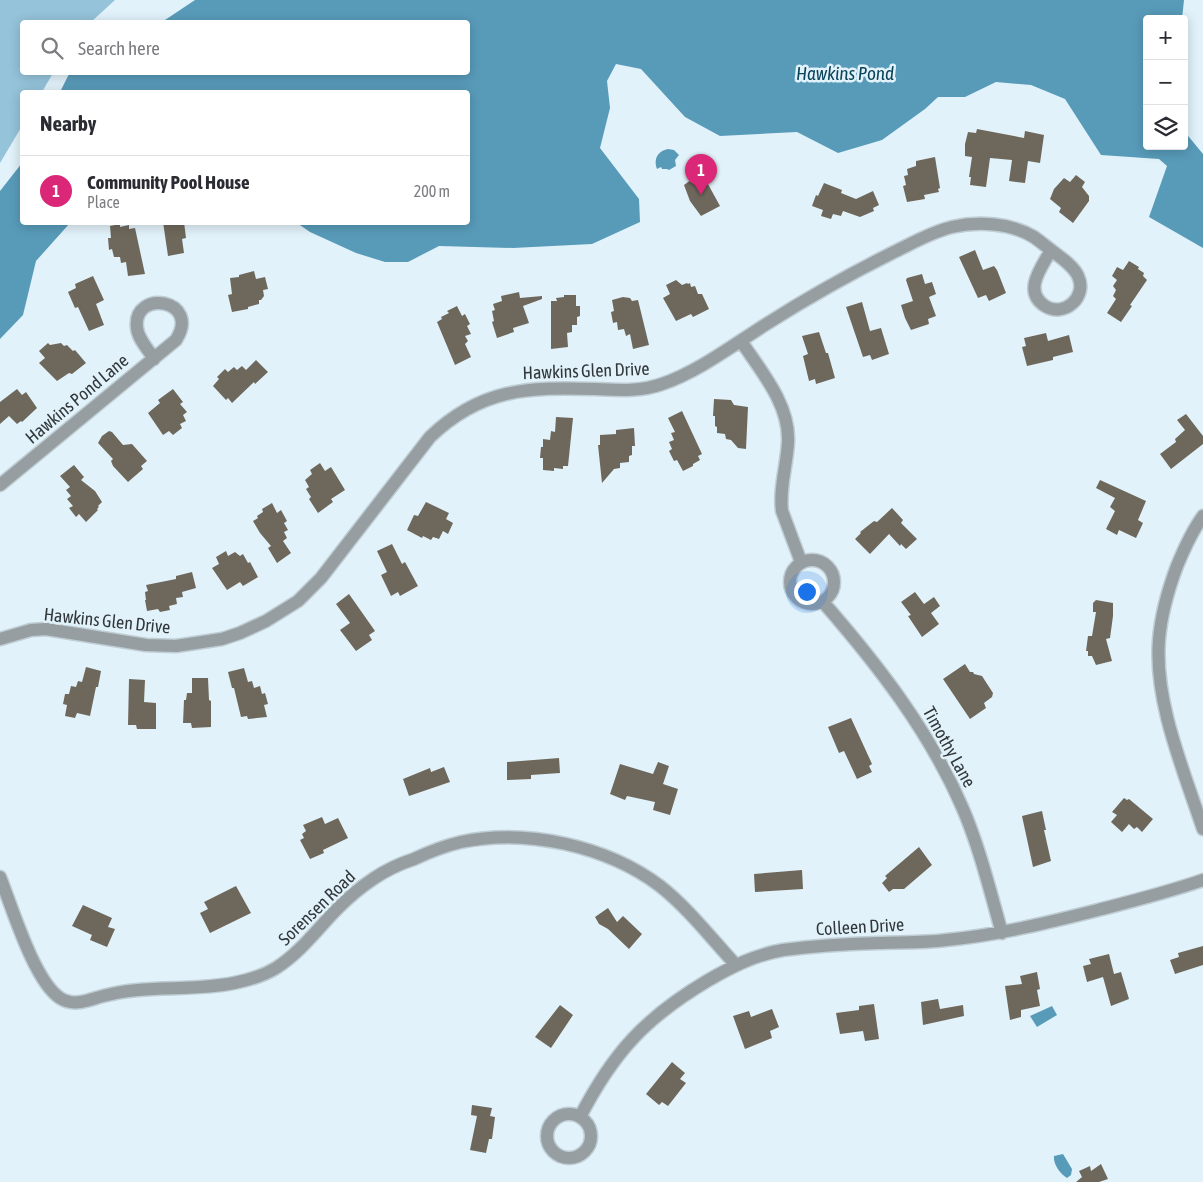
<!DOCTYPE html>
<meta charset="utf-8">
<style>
body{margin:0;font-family:"Asap Condensed",sans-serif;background:#f2f2f3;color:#2b2b33}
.controls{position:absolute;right:15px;top:15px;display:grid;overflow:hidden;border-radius:5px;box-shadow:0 2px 12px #0003}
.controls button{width:45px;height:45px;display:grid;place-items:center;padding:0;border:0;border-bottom:1px solid #e1e1e2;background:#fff;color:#2b2b33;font:25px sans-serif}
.you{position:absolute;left:806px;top:591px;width:18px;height:18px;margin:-12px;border:4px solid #fff;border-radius:50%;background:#1a73e8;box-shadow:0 0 0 8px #1a73e833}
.badge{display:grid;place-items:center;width:32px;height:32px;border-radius:50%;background:#db2777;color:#fff;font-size:16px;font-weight:700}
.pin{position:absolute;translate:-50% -41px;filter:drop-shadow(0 1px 2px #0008)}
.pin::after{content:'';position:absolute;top:26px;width:18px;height:15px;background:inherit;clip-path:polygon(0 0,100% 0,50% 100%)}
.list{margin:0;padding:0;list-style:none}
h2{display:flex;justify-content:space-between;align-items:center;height:65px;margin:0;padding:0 20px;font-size:21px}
h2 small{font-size:16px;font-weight:400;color:#7c7c81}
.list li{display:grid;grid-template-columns:32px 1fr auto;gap:15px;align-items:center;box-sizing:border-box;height:70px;padding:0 20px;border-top:1px solid #e1e1e2}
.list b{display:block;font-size:19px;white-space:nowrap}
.list p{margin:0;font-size:16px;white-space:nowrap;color:#7c7c81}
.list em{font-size:16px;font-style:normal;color:#7c7c81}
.icon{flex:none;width:28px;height:28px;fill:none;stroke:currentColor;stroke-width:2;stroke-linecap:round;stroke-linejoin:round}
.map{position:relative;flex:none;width:1203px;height:1182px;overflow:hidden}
.search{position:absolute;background:#fff;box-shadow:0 2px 12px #0003;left:20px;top:20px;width:450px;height:55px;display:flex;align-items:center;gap:12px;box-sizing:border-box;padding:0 18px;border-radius:5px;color:#7c7c81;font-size:19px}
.panel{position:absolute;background:#fff;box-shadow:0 2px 12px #0003;left:20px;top:90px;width:450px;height:135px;border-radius:5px}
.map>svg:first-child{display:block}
.green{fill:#95c3da}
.water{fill:#589bb9}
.building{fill:#6e685c}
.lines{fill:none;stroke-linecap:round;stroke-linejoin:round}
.street-casing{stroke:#bfcdd4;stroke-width:15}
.street{stroke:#979ea1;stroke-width:12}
.labels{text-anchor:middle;stroke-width:5;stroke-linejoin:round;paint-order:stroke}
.street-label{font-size:18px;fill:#31373a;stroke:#e2f2fa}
.water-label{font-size:19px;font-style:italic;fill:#09445a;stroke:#e2f2fa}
</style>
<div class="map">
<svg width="1203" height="1182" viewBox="0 0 1203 1182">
<rect width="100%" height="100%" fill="#e2f2fa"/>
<path class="green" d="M0,0H115L91,22H22V72L53,73L42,92H22V126L0,163Z"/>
<path class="water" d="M195,0H1184L1182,19H1147V146H1184V131L1203,154V248L1149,217L1167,166L1159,159L1101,155L1065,99L1031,85L996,82L965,97H938L925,109L882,140L838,153L797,132L720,136L685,117L641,69L616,64L607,81L610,108L600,148L639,199L640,222L592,244L513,248L439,246L408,262H385L356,253L310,232L297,223L468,222V92H60L70,72H468V22H162Z
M668,149L674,150L679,155L675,160L676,166L669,170L667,169H662L661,167L657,169C653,159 658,151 668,149Z
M22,163V222L70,223L36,261L23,315L0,339V191Z
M1052,1006L1057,1015L1037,1027L1030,1016Z
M1063,1154L1072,1169L1071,1175L1067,1178C1060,1174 1053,1164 1054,1156Z"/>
<path class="building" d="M977,129L1024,138L1025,131L1044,135L1040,163L1028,161L1025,183L1009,181L1012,160L990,158L986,187L970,185L971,177H969L972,157L965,156V144L968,132L976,133Z
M935,157L940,188L938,189L939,192L924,195L925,199L907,202L903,186L906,185L904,176L908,175L907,169L916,166V161Z
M703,175L720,206L701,216L690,201L684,185L695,177L697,179Z
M1076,175L1085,182L1082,187L1089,196V201L1073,223L1059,212L1061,208L1050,199L1054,189L1064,178L1070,182Z
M824,183L842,190L841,193L856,199L873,191L879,205L873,208L874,211L860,217L843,211L841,216L833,214L831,219L821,216L823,210L812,206L816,195L818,196Z
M163,222H184L186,238L182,239L184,253L168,256Z
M120,224V227L129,225V229L135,228L145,274L128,276L126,262L121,263L120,257H114L112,249L109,250L108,238H111L110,226Z
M975,250L983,270L994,266L997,270L1006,293L989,301L986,295L978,298L959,257Z
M1129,261L1139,267L1138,269L1144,273L1143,276L1147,280L1130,305L1132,306L1121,322L1107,313L1116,299L1113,296L1116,290L1113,286L1117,280L1112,276L1117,267L1123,270Z
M254,271L256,279L265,277L268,289L263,290L264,296L261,300H259V304L248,307V309L232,312L228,295L232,294L230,278L239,277V275Z
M922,274L925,284L932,282L936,294L929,297L936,316L928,319L929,324L911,330L905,318L901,305L913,301L906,280L907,278Z
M93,276L104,300L96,304L104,325L89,331L78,307L75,308L68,292L76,288L75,284Z
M676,280L682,285L687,283L688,284L690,283L691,287L695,286L698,294H702L709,309L693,317L691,314L676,321L663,298L670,294L666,285Z
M519,292L520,298L542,296V299L523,306L529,323L513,328L514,332L497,338L492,322L494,321L492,311L495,310L493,304L502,301L501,296Z
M564,295H576V306H580V316L577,317V325H572V332L567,333L568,347L551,349V301H557L556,298L564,297Z
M623,297L630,298L632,301L638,300L649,345L633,349L630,334L626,336L624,329L618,330L617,322L613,323L611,312L614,311L612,300Z
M862,302L870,331L881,328L889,354L872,360L870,355L863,357L846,307Z
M457,306L462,316L465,314L470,324L467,326L471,334L465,336L468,341L465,344L471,357L455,365L437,322L442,319L441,317L449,313L447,311Z
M819,332L826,353H828L835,378L816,384L815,379L809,381L803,356L808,354L802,336Z
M1046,333L1048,341L1069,335L1073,352L1053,357V360L1027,366L1022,347L1026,346L1024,338Z
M48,343L50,345L61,343L64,346L67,345L73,351L75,350L86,363L72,374L69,373L57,381L39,363L45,358L39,351Z
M256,360L268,372L255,384L254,382L232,403L228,398L226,400L213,386L219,379L217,377L225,369L228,372L234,367L237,370L242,366L246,370Z
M17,389L22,395L26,392L37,408L22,422L21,421L17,424L9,416L0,424V402Z
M173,389L183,402L180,404L187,412L183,415L186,421L180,424L182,428L173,435L169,431L163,435L148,413L160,403L158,400Z
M714,399L731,400L734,405L748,407L746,449L738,448L731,440L726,439L725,434L717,433V427L715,426V416H713Z
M682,411L702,454L698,456L700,460L693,464V466L683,471L677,460L674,461L669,451L672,449L669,442L674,440L671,433L675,432L668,418Z
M1186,414L1203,436V444L1171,469L1160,454L1176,442L1175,439L1185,430L1177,420Z
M556,417L573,418L568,466H563V469L554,468V471L543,470V458H540L541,447H543V439L550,440L551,431L555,432Z
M634,428L635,446H632V455L629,456V462L620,463V468L614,469L602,483L598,445H600V435L616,434V430Z
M109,431L112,432L123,445L132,444L147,461L141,466L143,469L128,482L113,466L111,461L113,459L98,443L102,436Z
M320,463L325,471L331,467L345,490L331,499L333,502L318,513L309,499L311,497L306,489L309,487L305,480L312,474L310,470Z
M74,465L84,477L81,480L95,491L102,502L98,506L99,507L97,509L98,510L86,522L79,514L76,517L69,508L73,506L67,499L71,496L66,490L70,487L60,476Z
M1100,480L1146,501L1138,520L1143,523L1136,538L1119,530L1117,535L1106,529L1115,511L1110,507L1115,498L1096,488Z
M426,502L449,513L446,519L453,523L448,534L443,531L439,539L433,537L431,540L423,536L422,538L407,530L414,515L418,516Z
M272,503L277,513L281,510L287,521L284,523L288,530L284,532L287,538L283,541L291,553L277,563L268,548L271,546L260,533L253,521L258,518L257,516L263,512L262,509Z
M892,508L903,520L901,523L917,539L906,549L901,544L900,546L889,534L870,554L855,539L861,533L860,532L874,521L877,522Z
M392,544L402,564L405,562L418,586L400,596L398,592L391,596L381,575L387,572L377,551Z
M226,551L228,556L235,552L240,556L243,554L248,563L250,562L258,577L243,586L240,582L227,590L212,568L219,564L216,557Z
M192,572L196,588L182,592L183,597L176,598L177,604L169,606L170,610L160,612L158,609L147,611L145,600H146L145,592L148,591L146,585L176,579V576Z
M915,592L924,604L934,597L940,606L931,613L939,624L922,637L908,616L911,615L901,602Z
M349,594L375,631L369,635L372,640L356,651L340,630L350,623L336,604Z
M1096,600L1113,603V616L1110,638L1106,639L1112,661L1096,665L1092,656H1088V651H1086L1088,636H1092L1096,612H1093V603Z
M965,664L970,672H973L974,674L982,676L993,693L992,697L984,703L986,708L970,719L943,679Z
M86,667L101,671L98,687H96L90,716L77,713L75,718L65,716L67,705L63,704L65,694H69L71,686L76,687L78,681L82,682Z
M244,668L248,682L252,681L254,688L260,686L262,694L265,693L268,704L264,705L267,717L248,719L247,716L241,717L234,688H232L228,672Z
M192,678H208L209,700L211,701V727L192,728L191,723H183L184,700H186L187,693H192Z
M129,679L145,680L144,702L156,703V729H137L136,725H128Z
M851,718L872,764L869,766L872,772L857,779L844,751L839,753L828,727Z
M559,758L560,773L531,775V779L507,780V762Z
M658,762L669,766L663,784L678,789L670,815L653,810L655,802L627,796L625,800L610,794L620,764L653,774Z
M444,767L450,782L409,796L403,779L430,768L431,772Z
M1124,798L1127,800L1129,799L1153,819L1142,832L1137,827L1134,829L1129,824L1122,832L1111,822L1117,815L1112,812Z
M1042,811L1046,830H1044L1051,861L1033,867L1022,816Z
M322,817L325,824L338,818L348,838L323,850L324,853L310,859L300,840L304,838L302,834L306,831L303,825Z
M919,847L932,865L904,889H893L889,892L882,883L887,878L885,876Z
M802,870L803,889L755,892L754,874Z
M236,886L251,913L210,933L200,913L208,909L204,902Z
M83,905L112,918L108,927L115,929L107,947L90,940L92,935L72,926Z
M608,908L617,922L623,916L642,934L629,949L608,929L599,924L595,917Z
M1203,946V965L1175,974L1170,960L1179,957L1178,953Z
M1109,954L1114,974L1121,972L1129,999L1111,1006L1103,977L1087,982L1083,966L1091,964L1089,959Z
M1037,972L1040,989L1037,990L1040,1006L1021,1010V1017L1010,1020L1005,986L1022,984L1020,976Z
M938,999L940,1009L963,1005L964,1016L923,1025L921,1002Z
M874,1004L879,1039L865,1041L863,1031L840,1034L836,1013L859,1010V1006Z
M560,1005L573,1015L551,1048L535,1037Z
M772,1009L779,1027L770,1031L772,1038L745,1049L733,1016L749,1011L751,1017Z
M672,1062L685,1073L680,1079L686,1083L668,1106L662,1102L659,1105L646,1094Z
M472,1105L492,1108L490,1116L495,1117L492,1139H489L486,1153L470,1150L477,1116L471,1115Z
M1101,1164L1108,1179L1099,1182H1076L1082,1177L1079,1171L1090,1166L1091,1171Z"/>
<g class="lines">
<defs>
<path id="street" d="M741,341C760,370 790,404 788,442C787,465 779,488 782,511L801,562
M0,485L176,340C202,299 132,288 137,328C138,339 148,349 154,359
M1203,516C1192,531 1184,549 1177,566C1168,590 1161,615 1159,640C1154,702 1184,771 1203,829
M790 582a22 22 0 1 1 44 0a22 22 0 1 1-44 0Z
M823,602C878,665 930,732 963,809C980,849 990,891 1002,933
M0,639L31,630L46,629L146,645L176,646L222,639L240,633L266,621L298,601L321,578L430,437C481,388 528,387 595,389C617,390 640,392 662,384C698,372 736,343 768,323C809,297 850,274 894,252C913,243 931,232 952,227C978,221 1011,223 1034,237C1041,242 1048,248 1055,253C1063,259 1074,267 1078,276C1088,297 1064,318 1045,306C1022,291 1042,267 1051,250
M0,877C12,907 34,981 60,998C74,1007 88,1000 103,996C146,984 190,992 234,983C249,980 263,976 276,968C301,952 318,928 338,908C349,897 361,887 373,879C386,870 399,864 414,859C429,852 444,846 461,842C526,828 607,846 660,886C688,908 711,938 735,964
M547 1136a22 22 0 1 1 44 0a22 22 0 1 1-44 0Z
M580,1117C613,1053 645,1018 707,981C731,967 754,955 783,950C814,946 846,944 878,943C900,942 923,943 946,940C997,935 1047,923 1098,910C1133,901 1169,892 1203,880"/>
</defs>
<use href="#street" class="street-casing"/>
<use href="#street" class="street"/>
</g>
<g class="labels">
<g class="street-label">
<text transform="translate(586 371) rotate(-2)" y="6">Hawkins Glen Drive</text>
<text transform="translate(77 399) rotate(-40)" y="6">Hawkins Pond Lane</text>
<text transform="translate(107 621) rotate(6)" y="6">Hawkins Glen Drive</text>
<text transform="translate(949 747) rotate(61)" y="6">Timothy Lane</text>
<text transform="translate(317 908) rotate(-44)" y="6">Sorensen Road</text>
<text transform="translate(860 927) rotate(-3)" y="6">Colleen Drive</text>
</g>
<g class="water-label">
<text x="845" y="80">Hawkins Pond</text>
</g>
</g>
</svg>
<div class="controls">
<button>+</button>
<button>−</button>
<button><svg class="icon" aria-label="layers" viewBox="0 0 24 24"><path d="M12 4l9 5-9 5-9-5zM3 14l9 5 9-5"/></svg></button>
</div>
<div class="you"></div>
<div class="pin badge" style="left:701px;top:195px">1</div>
<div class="search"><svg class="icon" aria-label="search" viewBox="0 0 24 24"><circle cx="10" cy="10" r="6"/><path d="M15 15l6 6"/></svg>Search here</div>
<section class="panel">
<h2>Nearby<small></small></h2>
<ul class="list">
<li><span class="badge">1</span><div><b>Community Pool House</b><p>Place</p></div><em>200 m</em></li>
</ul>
</section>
</div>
